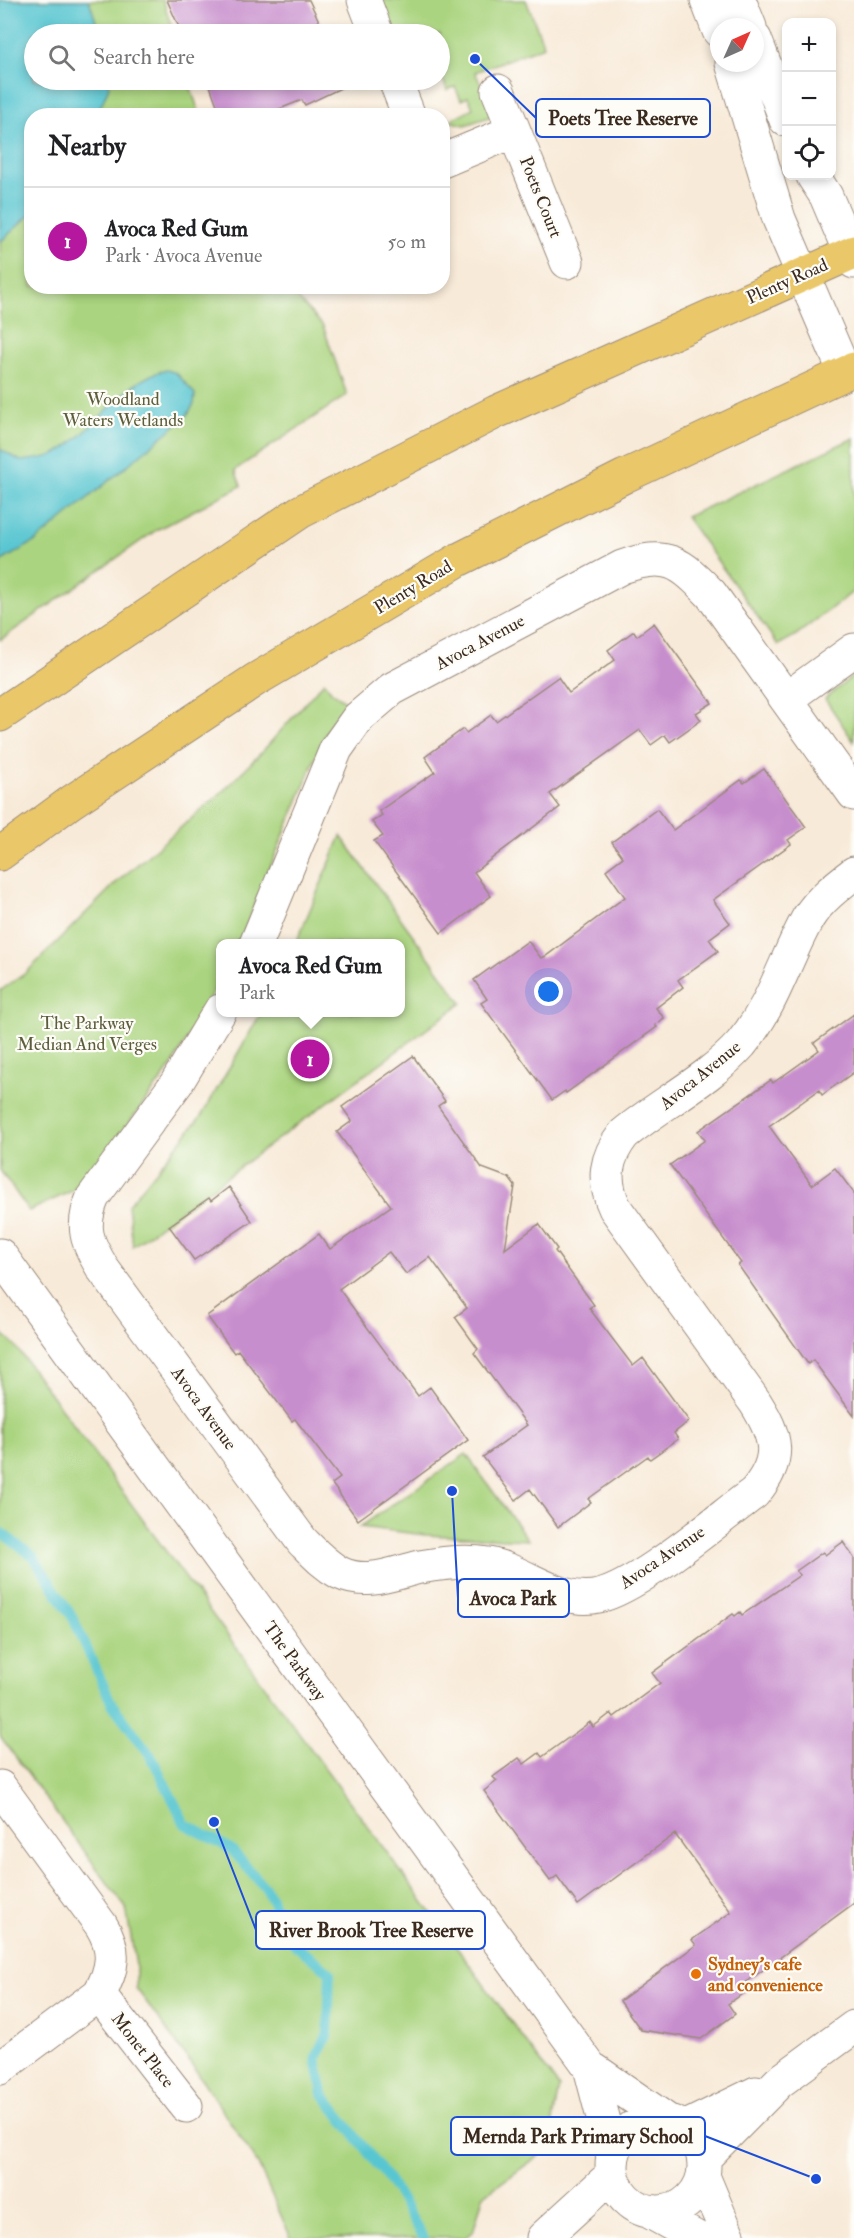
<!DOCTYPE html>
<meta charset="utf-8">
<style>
body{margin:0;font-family:"IM FELL Double Pica",serif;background:#f2f2f2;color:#202124}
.controls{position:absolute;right:18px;top:18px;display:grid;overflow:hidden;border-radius:12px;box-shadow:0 3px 9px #0003}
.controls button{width:54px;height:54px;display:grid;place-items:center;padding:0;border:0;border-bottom:2px solid #e0e0e0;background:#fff;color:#202124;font:30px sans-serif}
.compass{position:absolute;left:710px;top:18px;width:54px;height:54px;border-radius:50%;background:#fff;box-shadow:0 3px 9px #0003;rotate:45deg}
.you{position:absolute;left:549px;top:992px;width:21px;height:21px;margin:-15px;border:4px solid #fff;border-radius:50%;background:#1a73e8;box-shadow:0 0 0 9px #1a73e833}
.badge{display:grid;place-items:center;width:39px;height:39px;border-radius:50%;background:#b5179e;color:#fff;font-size:20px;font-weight:700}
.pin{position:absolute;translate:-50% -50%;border:3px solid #fff;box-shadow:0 2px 6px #0006}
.popup{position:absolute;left:216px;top:939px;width:189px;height:78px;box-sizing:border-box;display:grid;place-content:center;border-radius:12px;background:#fff;filter:drop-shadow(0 2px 4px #0005);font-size:20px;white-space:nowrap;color:#757577}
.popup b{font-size:22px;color:#202124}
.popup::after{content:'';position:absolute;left:50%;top:100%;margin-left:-12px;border:12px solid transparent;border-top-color:#fff}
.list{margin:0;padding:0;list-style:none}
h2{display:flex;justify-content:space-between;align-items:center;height:78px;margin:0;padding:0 24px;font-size:26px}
h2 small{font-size:20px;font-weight:400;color:#757577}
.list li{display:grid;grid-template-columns:39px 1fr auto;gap:18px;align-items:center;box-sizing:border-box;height:108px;padding:0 24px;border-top:2px solid #e0e0e0}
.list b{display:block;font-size:22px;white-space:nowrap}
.list p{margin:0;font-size:20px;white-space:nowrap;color:#757577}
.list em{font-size:20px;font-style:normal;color:#757577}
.icon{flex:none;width:33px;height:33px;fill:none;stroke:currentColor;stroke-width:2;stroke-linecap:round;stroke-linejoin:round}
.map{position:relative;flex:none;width:854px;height:2238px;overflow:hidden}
.search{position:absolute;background:#fff;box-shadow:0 3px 9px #0003;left:24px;top:24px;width:426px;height:66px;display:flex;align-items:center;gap:15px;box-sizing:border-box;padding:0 21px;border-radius:33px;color:#757577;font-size:22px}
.panel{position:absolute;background:#fff;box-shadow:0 3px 9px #0003;left:24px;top:108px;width:426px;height:186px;border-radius:24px}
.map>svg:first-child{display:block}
.green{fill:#aad47f;stroke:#727f4e;stroke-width:1.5}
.water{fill:#59c6d1;stroke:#4a7878;stroke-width:1.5}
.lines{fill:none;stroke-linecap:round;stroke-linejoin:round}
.stream{stroke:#59c6d1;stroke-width:10}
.building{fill:#c78ecd}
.minor-casing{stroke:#9a8a7b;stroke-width:35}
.highway-casing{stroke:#9a8a7b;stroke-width:35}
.minor{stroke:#fff;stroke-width:33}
.highway{stroke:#eac769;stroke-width:33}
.food-dot{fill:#e8710a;stroke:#fdfcf7;stroke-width:2}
.labels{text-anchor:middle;stroke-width:4.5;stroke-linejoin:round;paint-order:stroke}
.street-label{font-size:18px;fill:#3b2a1e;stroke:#fdfcf7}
.park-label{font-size:18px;fill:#5c5d3b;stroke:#fdfcf7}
.food-label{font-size:18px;font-weight:bold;fill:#c56008;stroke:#fdfcf7;text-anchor:start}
.leader{fill:none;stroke:#1d4ed8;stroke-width:2}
.callout-dot{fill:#1d4ed8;stroke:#fdfcf7;stroke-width:2}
.callout{fill:#fdfcf7;stroke:#1d4ed8;stroke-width:2}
.callout-label{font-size:20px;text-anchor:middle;font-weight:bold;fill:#3b2a1e}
</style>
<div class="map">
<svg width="854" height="2238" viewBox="0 0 854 2238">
<rect width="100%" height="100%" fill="#fdfcf7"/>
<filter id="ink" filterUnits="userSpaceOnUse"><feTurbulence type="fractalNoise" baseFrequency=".0167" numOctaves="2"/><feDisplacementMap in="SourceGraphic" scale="12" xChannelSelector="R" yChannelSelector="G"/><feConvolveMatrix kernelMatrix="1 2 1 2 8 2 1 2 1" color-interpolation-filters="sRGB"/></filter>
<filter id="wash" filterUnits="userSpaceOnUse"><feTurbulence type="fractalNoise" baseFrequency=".008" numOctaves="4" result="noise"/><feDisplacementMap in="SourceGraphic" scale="24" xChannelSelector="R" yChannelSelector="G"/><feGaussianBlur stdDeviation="1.35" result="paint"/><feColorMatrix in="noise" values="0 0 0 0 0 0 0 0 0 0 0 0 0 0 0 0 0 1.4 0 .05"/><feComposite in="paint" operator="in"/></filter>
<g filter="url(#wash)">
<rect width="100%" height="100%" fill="#f8ead8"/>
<path class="green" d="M0,0H163L174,34H34V80H188L200,115L32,116V286L287,287L323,326L347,395L235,470L241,486L158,529L0,640Z
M378,0H526L544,46L475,72L495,115L465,125L452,122V119L473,108L468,97L461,100L455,87L447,90L442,77L440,78V34H392Z
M854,438V591L796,635L778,645L686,517Z
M854,675V742L825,699Z
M324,682L332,692L348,703L334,719L325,735L239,943L220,944V980L171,1067L113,1144L72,1191L29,1211L0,1170V991L27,972L118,881L220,794L261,753Z
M341,836L462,1003L133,1246L128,1205L202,1115L261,1013L400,1012V944L296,943Z
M0,1331L16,1347L559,2087L548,2149L483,2196L473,2232L465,2238H291L258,2164L197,2072L136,1988V1965L126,1908L0,1736Z
M466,1454L528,1540L425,1535L360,1527Z"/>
<path class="water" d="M0,0H89L100,34H34V80H108L109,87L97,115L32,116L31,214L0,242Z
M167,370L176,373L195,394L194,404L186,417L36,541L0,562V449L21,461C32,459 48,459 57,453C95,432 125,377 167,370Z"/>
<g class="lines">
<path class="stream" d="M0,1532L33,1556L73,1618L112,1704L151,1756L185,1824L231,1849L266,1889L295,1945L330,1972L328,2034L316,2058L323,2094L389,2180L424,2238"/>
</g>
<g id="blocks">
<path class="building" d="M167,0H309L325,34H182Z
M208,80H337L341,88L305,105L302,100L262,116H221Z
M654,623L712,703L696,713L701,720L670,742L665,735L651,745L640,730L550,794L560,807L474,872L491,896L441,933L374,841L383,836L372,822L382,815L379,811L435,772L425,757L463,729L466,733L491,715L496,721L558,677L569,693L615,660L608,650L634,631L637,636Z
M764,769L806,827L788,840L791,844L713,900L730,923L709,939L718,951L678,980L683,987L656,1008L664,1018L655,1025L657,1027L566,1093L565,1091L552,1100L481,1003L487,999L474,980L528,941L541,958L546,956L625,897L606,870L623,857L612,842L657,809L673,830L741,780L744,783Z
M854,1014V1072L822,1095L819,1090L769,1126L812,1185L835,1168L854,1193V1416L813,1360L808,1364L738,1265L741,1263L670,1165L705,1140L698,1131L771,1080L773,1083L819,1050L814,1043Z
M413,1056L445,1101L438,1106L482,1168L509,1178L515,1186L505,1249L539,1224L557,1249L555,1251L594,1305L589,1308L633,1366L643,1358L689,1421L674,1433L678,1439L650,1459L648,1456L588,1499L591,1502L558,1527L530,1489L516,1500L483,1457L527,1425L474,1353L478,1349L455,1317L467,1308L430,1257L406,1274L389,1252L339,1289L418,1396L430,1387L468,1440L358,1520L332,1484L340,1478L295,1419L292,1421L238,1350L234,1353L207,1316L319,1234L330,1249L391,1206L337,1132L352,1121L342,1107Z
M229,1187L252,1221L194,1260L169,1226L209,1198L211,1201Z
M843,1542L854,1558V1903L744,1984L748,1990L728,2004L735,2014L701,2039L641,2030L620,2001L696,1945L692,1940L731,1912L675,1834L578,1905L557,1876L550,1881L484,1791L497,1781L493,1777L519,1758L524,1764L539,1753L542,1757L590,1722L593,1727L611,1713L614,1717L660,1683L652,1673L733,1614L735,1616L740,1612L742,1615L800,1575L796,1571L823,1552L825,1555Z"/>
</g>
</g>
<g filter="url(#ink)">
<use href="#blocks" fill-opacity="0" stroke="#9a8a7b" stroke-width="1.5"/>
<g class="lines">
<defs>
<path id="minor" d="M364,0L377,34
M707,0L719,31
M739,0L750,27
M755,39L786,120
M732,63L779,219L845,373
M395,80L409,116
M498,91L567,262
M442,161L514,131
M813,176L826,196L854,262
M786,699L854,650
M256,944L336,749L358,718L392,689L622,567C667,551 680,562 711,594L854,794
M220,1011L176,1084L93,1197C80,1227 87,1243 103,1269L302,1541C314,1553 325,1565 340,1573C367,1586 393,1573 420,1567C441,1563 466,1560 488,1564C526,1571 559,1605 599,1596C639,1587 718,1519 754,1493C783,1459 777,1437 755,1402L615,1208C602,1180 605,1158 624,1134C660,1104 710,1079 741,1044C774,1004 784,961 808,918C819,900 837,886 854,873
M0,1255L590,2067L668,2121
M0,1787L101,1925C116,1949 114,1969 99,1994L0,2068
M99,1994L186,2106
M590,2067L613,2156
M612 2166a46 46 0 1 1 92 0a46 46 0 1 1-92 0Z
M684,2128L756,2093
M704,2158L779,2082L854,2027
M703,2176L729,2238
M648,2211L697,2238
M543,2238L613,2174"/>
<path id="highway" d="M0,715L300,512L496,412L854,252
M0,854L71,802L255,680L460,559L625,476L854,369"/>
</defs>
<use href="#minor" class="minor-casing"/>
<use href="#highway" class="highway-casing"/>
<use href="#minor" class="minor"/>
<use href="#highway" class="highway"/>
</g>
</g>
<circle class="food-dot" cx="696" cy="1974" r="6"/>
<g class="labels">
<g class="street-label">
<text transform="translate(541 197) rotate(68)" y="6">Poets Court</text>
<text transform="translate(787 281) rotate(-24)" y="6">Plenty Road</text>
<text transform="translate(413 587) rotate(-31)" y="6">Plenty Road</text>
<text transform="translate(480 642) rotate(-28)" y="6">Avoca Avenue</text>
<text transform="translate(700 1075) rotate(-39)" y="6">Avoca Avenue</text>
<text transform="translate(204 1408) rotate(54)" y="6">Avoca Avenue</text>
<text transform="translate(662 1557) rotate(-34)" y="6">Avoca Avenue</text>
<text transform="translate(295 1661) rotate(54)" y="6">The Parkway</text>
<text transform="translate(143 2050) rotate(52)" y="6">Monet Place</text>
</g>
<g class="park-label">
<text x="123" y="405">Woodland<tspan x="123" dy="21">Waters Wetlands</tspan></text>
<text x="87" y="1029">The Parkway<tspan x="87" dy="21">Median And Verges</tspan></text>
</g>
<g class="food-label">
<text x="708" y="1970">Sydney's cafe<tspan x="708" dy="21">and convenience</tspan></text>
</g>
</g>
<path class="leader" d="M475 59L536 118M452 1491L458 1598M214 1822L256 1930M816 2179L705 2136"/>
<g class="callout-dot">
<circle cx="475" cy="59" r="6"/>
<circle cx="452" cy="1491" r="6"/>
<circle cx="214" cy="1822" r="6"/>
<circle cx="816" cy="2179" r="6"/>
</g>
<g class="callout">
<rect x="536" y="99" width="174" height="38" rx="6"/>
<rect x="458" y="1579" width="111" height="38" rx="6"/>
<rect x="256" y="1911" width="229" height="38" rx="6"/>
<rect x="451" y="2117" width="254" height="38" rx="6"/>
</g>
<g class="callout-label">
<text x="623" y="125">Poets Tree Reserve</text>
<text x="513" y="1605">Avoca Park</text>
<text x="371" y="1937">River Brook Tree Reserve</text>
<text x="578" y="2143">Mernda Park Primary School</text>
</g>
</svg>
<div class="controls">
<button>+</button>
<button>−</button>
<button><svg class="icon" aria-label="locate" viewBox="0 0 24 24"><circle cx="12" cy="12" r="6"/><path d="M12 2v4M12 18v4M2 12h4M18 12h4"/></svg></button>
</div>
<svg class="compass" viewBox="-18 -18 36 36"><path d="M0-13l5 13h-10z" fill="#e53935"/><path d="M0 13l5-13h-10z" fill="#757577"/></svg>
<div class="you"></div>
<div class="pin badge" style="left:310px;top:1059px">1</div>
<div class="popup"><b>Avoca Red Gum</b>Park</div>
<div class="search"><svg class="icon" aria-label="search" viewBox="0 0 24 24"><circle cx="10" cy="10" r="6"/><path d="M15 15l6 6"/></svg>Search here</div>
<section class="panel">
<h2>Nearby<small></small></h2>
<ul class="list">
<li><span class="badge">1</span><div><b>Avoca Red Gum</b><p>Park · Avoca Avenue</p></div><em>50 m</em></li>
</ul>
</section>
</div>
